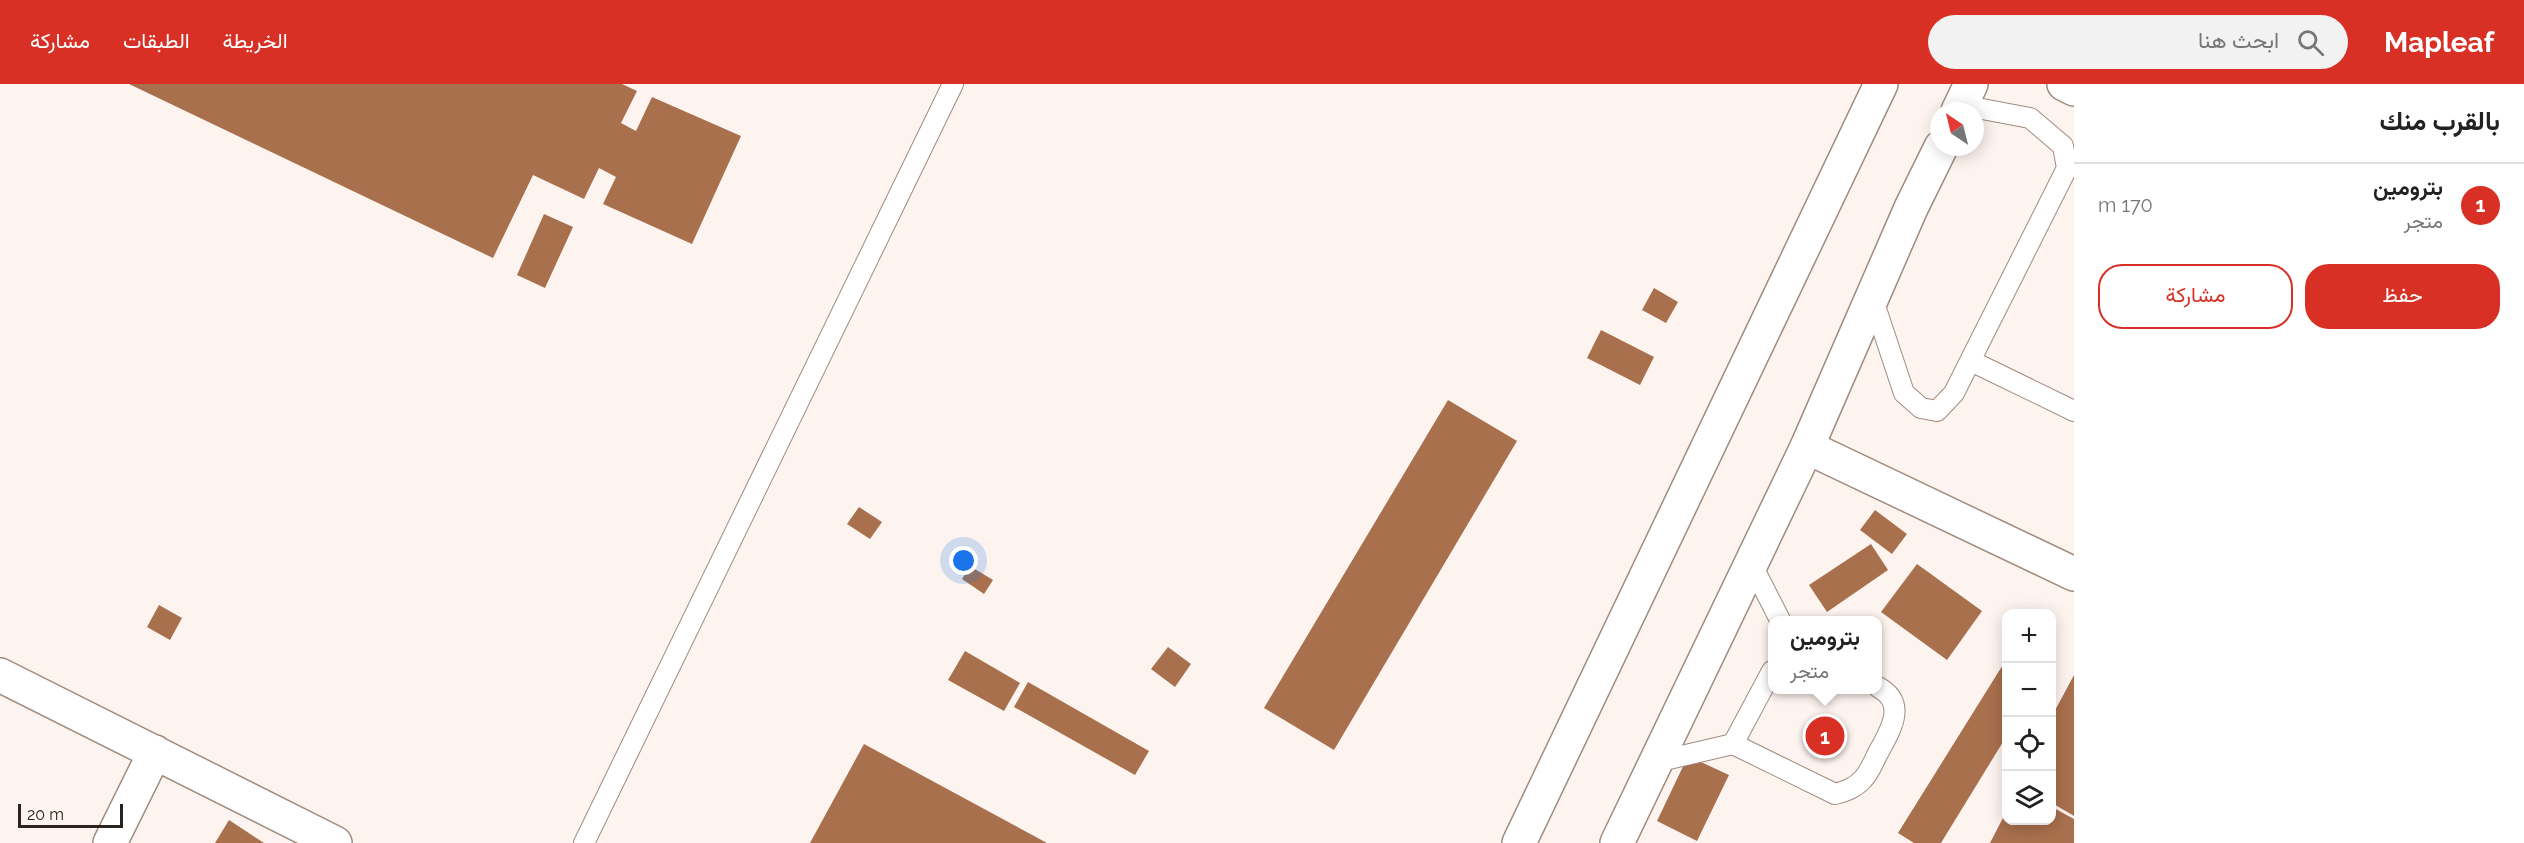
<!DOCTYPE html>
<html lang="ar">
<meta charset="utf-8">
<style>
body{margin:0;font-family:Raleway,Vazirmatn,sans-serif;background:#f2f2f2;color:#222;direction:rtl}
.controls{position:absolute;right:18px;bottom:18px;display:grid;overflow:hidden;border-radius:12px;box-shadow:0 3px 15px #0003}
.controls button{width:54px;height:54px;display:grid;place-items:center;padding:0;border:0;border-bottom:2px solid #e0e0e0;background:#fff;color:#222;font:30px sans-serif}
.compass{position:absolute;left:1930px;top:18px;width:54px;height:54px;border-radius:50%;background:#fff;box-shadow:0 3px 15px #0003;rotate:325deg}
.scale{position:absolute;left:18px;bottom:15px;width:105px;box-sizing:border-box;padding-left:6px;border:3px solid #2b231e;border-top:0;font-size:16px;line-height:21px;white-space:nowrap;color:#2b231e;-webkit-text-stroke:4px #fef4ef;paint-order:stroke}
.you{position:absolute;left:964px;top:477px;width:21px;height:21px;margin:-15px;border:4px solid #fff;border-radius:50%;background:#1a73e8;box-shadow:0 0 0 9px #1a73e833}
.badge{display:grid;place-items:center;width:39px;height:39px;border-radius:50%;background:#d93025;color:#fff;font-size:20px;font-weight:700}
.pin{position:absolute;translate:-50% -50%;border:3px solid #fff;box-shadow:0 2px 6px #0006}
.popup{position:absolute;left:1768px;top:532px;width:114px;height:78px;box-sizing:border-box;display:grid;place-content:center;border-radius:12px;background:#fff;filter:drop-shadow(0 2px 4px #0005);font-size:20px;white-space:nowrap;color:#767676}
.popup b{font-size:22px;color:#222}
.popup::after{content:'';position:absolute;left:50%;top:100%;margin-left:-12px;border:12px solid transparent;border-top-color:#fff}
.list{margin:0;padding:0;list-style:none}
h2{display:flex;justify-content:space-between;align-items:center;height:78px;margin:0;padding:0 24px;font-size:26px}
h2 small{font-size:20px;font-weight:400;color:#767676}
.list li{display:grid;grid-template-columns:39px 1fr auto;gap:18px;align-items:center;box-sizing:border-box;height:84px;padding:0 24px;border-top:2px solid #e0e0e0}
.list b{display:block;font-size:22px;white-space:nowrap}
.list p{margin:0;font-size:20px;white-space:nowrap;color:#767676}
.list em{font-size:20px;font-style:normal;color:#767676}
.actions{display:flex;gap:12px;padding:18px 24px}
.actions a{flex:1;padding:14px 0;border:2px solid #d93025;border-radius:24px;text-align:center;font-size:21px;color:#d93025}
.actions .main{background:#d93025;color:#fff}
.icon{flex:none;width:33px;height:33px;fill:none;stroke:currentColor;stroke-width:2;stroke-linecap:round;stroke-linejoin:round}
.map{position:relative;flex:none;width:2074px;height:759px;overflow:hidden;direction:ltr}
header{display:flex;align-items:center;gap:36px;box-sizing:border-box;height:84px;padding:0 30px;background:#d93025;color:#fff}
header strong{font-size:28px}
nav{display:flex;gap:33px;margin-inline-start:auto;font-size:21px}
.search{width:420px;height:54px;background:#f2f2f2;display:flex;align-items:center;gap:15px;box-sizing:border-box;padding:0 21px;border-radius:33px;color:#767676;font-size:22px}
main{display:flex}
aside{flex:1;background:#fff}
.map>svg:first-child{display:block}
.building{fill:#a9704d}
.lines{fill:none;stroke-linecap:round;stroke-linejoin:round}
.service-casing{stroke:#a08b7e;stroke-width:22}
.minor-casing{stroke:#a08b7e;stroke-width:36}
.tertiary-casing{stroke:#a08b7e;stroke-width:36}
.service{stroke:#fff;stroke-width:20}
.minor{stroke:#fff;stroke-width:33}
.tertiary{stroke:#fff;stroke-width:33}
</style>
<header>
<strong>Mapleaf</strong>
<div class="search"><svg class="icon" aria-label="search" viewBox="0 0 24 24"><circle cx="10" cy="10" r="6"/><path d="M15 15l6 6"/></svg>ابحث هنا</div>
<nav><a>الخريطة</a><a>الطبقات</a><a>مشاركة</a></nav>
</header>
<main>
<aside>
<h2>بالقرب منك<small></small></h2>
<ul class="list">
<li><span class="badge">1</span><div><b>بترومين</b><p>متجر</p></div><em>170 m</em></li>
</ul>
<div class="actions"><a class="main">حفظ</a><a>مشاركة</a></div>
</aside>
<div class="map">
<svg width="2074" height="759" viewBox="0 0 2074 759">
<rect width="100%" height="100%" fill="#fef4ef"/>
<path class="building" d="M129,0H622L637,7L621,39L636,47L652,13L741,52L692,160L603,120L616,93L599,84L584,115L533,91L493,174Z
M544,130L573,143L545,204L517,191Z
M1654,204L1678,218L1666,239L1642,226Z
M1601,246L1654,273L1640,301L1587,274Z
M1448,316L1517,357L1334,666L1264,624Z
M859,423L882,438L870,455L847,440Z
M1875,426L1907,450L1892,470L1860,446Z
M1871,460L1888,486L1827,528L1809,501Z
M1917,480L1982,527L1947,576L1881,528Z
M970,482L993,496L984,510L962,495Z
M159,521L182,534L170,556L147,543Z
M1168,563L1191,580L1175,603L1151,585Z
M965,567L1020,599L1004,627L948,596Z
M2004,579L2006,581V653L1941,759H1914L1898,749Z
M2074,591V732L2052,719V632Z
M1028,598L1149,667L1135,691L1014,623Z
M864,660L1047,759H810Z
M1688,672L1729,691L1697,757L1657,737Z
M2052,723L2074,735V759H1990L2006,728V736H2052Z
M229,736L264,759H215Z"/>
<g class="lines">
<defs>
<path id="service" d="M1872,213L1904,309L1921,324L1937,327L1954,309L2067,84L2063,62L2030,34L1961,21
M1971,277L2074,327
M1751,479L1780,536
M1733,660L1835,710C1846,707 1855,704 1863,695C1869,689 1873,679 1877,671C1889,648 1909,620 1878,603
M1656,678L1733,660L1772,587
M584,759L953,0"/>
<path id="minor" d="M2064,0L2074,5
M1807,363L2074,490
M0,591L335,759
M110,759L155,668"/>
<path id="tertiary" d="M1958,27L1971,0
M1519,759L1881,0
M1617,759L1807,363L1911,124L1941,63"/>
</defs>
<use href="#service" class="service-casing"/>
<use href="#minor" class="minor-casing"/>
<use href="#tertiary" class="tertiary-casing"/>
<use href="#service" class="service"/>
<use href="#minor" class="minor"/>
<use href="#tertiary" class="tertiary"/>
</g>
</svg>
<div class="controls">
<button>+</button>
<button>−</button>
<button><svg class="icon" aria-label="locate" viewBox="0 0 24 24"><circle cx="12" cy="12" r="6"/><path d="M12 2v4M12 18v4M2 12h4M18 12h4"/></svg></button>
<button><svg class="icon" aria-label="layers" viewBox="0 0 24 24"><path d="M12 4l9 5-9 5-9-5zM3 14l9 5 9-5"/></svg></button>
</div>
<svg class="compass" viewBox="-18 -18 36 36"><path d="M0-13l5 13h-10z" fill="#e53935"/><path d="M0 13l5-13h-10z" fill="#767676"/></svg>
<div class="scale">20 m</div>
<div class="you"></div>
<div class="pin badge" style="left:1825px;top:652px">1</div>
<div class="popup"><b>بترومين</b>متجر</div>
</div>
</main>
